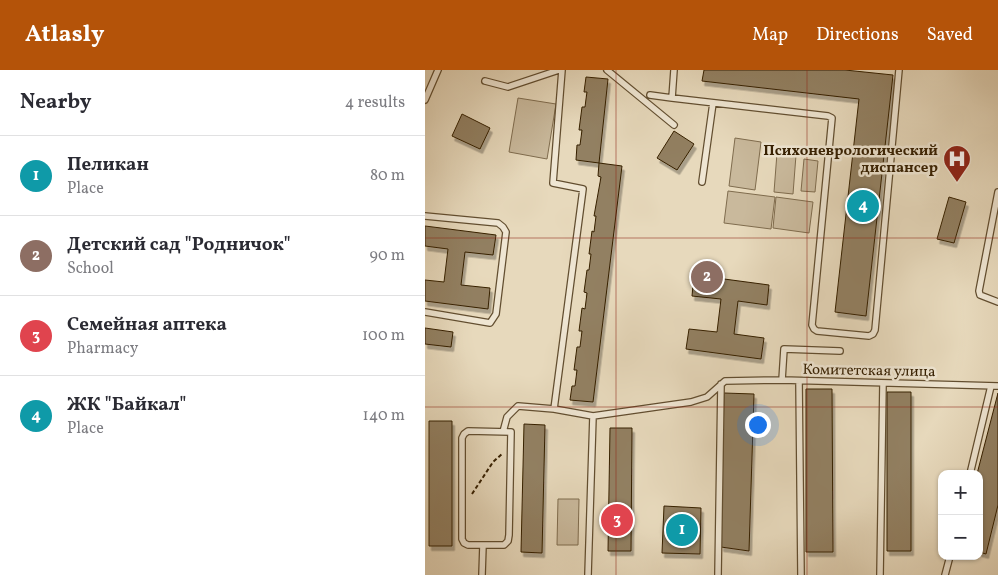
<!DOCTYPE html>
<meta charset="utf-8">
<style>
body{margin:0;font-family:Vollkorn,serif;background:#f7f7f7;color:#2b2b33}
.controls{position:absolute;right:15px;bottom:15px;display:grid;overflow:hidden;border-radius:10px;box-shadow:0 1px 4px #0004}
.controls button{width:45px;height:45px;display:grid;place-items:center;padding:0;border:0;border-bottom:1px solid #e1e1e2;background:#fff;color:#2b2b33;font:25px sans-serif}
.you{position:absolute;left:332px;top:354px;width:18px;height:18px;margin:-12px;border:4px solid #fff;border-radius:50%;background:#1a73e8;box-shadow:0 0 0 8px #1a73e833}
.badge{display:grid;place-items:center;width:32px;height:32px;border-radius:50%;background:#b45309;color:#fff;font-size:16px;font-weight:700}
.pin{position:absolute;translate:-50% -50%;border:2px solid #fff;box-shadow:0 1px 5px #0006}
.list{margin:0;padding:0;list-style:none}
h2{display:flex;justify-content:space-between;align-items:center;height:65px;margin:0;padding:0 20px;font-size:21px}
h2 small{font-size:16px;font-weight:400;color:#7c7c81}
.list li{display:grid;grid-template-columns:32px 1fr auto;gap:15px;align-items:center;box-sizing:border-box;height:80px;padding:0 20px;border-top:1px solid #e1e1e2}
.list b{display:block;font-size:19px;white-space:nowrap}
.list p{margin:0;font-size:16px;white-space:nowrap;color:#7c7c81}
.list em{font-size:16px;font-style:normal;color:#7c7c81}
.map{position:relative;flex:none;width:573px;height:505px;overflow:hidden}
header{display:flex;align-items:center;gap:30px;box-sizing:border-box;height:70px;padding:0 25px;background:#b45309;color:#fff}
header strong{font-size:24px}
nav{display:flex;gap:28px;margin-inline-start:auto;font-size:18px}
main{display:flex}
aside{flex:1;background:#fff}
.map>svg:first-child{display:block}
.green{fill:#c9b99c;stroke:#7f6c4e}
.building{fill:#928062;stroke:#351f01;filter:url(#shadow)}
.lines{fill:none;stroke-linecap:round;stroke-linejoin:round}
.service-casing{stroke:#624e30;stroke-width:8}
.path{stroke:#351f01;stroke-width:2;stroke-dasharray:4 2.5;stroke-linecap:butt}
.service{stroke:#efe6d3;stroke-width:5.5}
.grid{fill:none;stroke:#8f2418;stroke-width:1;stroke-opacity:0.55}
.labels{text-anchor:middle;stroke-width:5;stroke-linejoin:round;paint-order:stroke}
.poi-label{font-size:15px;font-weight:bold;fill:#351f01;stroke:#efe6d3;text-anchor:end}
.street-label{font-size:15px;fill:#351f01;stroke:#efe6d3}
</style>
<header>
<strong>Atlasly</strong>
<nav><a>Map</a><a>Directions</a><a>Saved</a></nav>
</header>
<main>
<aside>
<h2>Nearby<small>4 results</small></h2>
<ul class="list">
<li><span class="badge" style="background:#0f9aa8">1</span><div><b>Пеликан</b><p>Place</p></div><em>80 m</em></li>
<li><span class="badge" style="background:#8d6e63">2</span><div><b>Детский сад &quot;Родничок&quot;</b><p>School</p></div><em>90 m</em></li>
<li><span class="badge" style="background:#e0444e">3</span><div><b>Семейная аптека</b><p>Pharmacy</p></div><em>100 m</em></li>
<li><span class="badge" style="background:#0f9aa8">4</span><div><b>ЖК &quot;Байкал&quot;</b><p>Place</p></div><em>140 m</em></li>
</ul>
</aside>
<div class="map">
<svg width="573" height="505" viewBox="0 0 573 505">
<defs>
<filter id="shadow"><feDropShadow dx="2.5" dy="4.5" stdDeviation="0" flood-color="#0004"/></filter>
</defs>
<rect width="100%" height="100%" fill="#e7d9bc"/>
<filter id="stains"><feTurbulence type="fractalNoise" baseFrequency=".004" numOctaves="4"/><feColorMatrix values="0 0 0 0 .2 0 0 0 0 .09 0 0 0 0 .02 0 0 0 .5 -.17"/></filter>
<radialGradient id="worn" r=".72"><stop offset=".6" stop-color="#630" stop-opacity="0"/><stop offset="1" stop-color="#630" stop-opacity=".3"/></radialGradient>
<path class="green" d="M93,28L131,34L122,89L84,82Z
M310,68L336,72L330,120L304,116Z
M352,83L371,85L368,124L349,122Z
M379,89L393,91L390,122L376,121Z
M303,121L350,127L346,159L299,153Z
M351,127L388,132L384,163L348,158Z
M133,429H154L153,475H132Z"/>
<path class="building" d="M279,0H420L468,5L441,246L410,242L434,29L277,11Z
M161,7L183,9L174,93L151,90L152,75H155L157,60H154L157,37H160L161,29L162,22H159Z
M37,44L65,58L55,79L27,66Z
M249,61L269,74L252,100L232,88Z
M174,93L197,96L168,332L145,330L147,316H150L152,300H149L152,277H155L157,261H154L157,238L160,239L162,223L159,222L162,200H164L166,184H164L167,161L169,162L171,146H169L176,107L173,106Z
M524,127L541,132L529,173L512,169Z
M0,156L71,165L68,185L40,182L36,215L65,218L63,239L0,231V210L19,212L23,179L0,176Z
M269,205L344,215L342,235L313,231L309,264L339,268L336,289L261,279L264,259L292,262L296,229L267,226Z
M0,258L28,262L26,277L0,274Z
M381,319H407L408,482H381Z
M462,322H486V481H462Z
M299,323L329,324L324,481L296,477Z
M573,323V435L561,484L554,482V404H552Z
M4,351H27V476H4Z
M99,354L120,355L117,483L96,482Z
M185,358H207L206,481H183Z
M239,436L276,438L275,484L237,483Z"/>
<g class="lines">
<defs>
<path id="service" d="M182,0L249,55
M249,0L247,28L403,46L407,48L387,255L389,259L392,261L444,266L448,264L450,260L474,0
M60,11L83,17L134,0
M225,25L247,28
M0,30L13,0
M277,112L288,33
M573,122L554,221L555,225L573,232
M0,146L73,153L78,157L81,162L71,244L65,253L0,242
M357,310L359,279L415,281
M374,311L376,505
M129,339L158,119L128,113L137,0
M78,362L82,347L93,336L129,339L168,346L266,332L282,327L300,311L357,310L573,316
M545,404L566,316
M57,505L58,475H79L83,471L84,465L86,362L43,361L39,364L37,368V469L39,473L43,475H58
M163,505L168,346
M293,505L296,314
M455,505L458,313
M520,505L525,486"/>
</defs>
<use href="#service" class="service-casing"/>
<path class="path" d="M47,424L68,392L77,384"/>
<use href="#service" class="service"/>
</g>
<path class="grid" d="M191,0V505M382,0V505M0,168H573M0,337H573"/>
<defs>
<symbol id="hospital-pin" viewBox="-11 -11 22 30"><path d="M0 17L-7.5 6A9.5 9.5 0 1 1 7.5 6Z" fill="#8f2418" stroke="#efe6d3"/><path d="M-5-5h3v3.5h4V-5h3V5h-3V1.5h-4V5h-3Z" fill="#fff"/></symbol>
</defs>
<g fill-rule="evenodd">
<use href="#hospital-pin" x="516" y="73" width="32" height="43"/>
</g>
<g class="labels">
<g class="poi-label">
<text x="513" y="85">Психоневрологический<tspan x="513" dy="17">диспансер</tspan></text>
</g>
<g class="street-label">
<text transform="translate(444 300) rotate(1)" y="5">Комитетская улица</text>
</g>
</g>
<rect width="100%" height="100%" filter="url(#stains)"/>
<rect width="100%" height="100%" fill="url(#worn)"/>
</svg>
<div class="controls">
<button>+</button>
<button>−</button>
</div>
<div class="you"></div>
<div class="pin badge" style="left:257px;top:460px;background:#0f9aa8">1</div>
<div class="pin badge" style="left:282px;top:207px;background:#8d6e63">2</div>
<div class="pin badge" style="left:192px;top:450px;background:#e0444e">3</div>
<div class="pin badge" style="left:438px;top:136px;background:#0f9aa8">4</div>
</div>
</main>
